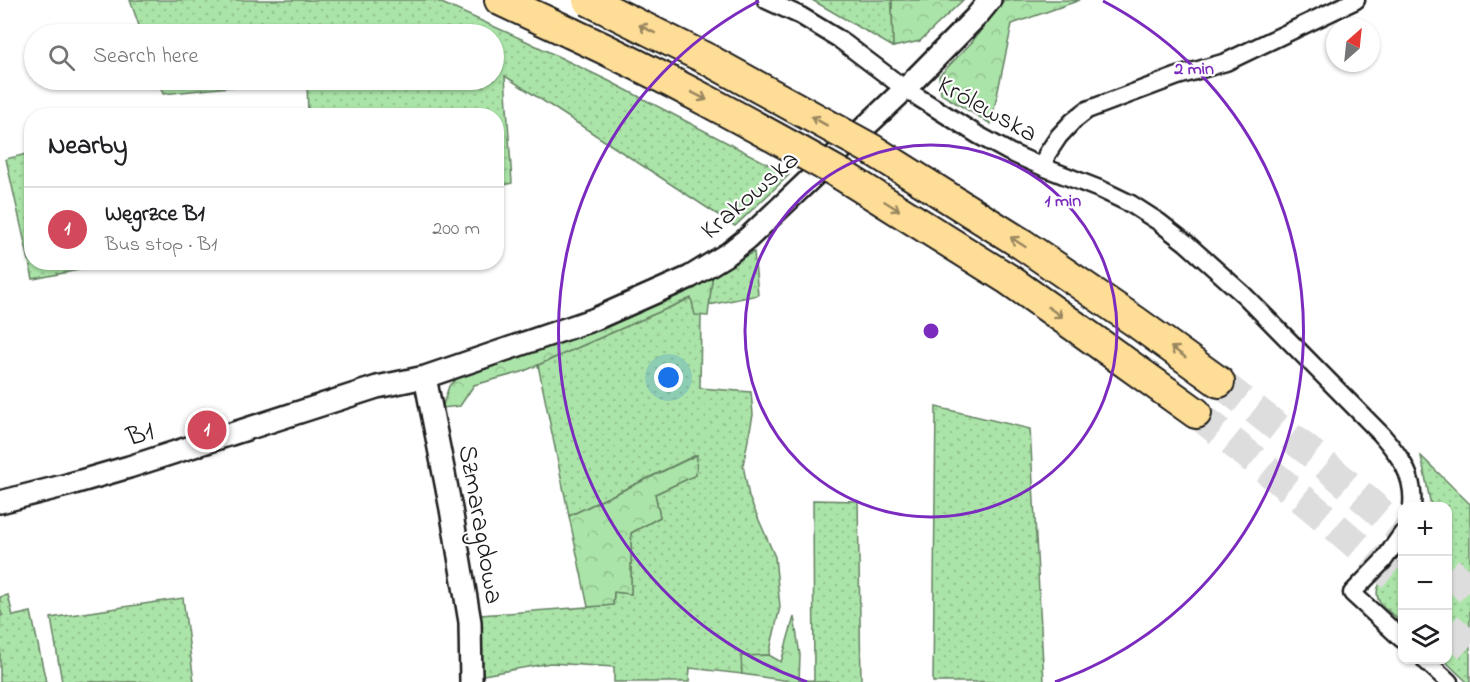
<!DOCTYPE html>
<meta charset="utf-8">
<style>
body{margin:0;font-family:"Indie Flower",sans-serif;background:#f6f6f6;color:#202124}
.controls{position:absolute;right:18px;bottom:18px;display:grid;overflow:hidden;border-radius:12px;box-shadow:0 2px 4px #0004}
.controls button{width:54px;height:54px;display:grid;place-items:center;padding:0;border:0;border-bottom:2px solid #e0e0e0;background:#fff;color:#202124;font:30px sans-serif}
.compass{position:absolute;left:1326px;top:18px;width:54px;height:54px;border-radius:50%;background:#fff;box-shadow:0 2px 4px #0004;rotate:27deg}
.you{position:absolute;left:669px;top:378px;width:21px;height:21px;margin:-15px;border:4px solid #fff;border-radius:50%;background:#1a73e8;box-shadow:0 0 0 9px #1a73e833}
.badge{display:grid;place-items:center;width:39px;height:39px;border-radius:50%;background:#d1495b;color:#fff;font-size:20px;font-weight:700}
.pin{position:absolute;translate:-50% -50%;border:3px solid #fff;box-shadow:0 2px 6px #0006}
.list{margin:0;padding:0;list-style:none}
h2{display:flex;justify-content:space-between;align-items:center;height:78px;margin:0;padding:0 24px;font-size:26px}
h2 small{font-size:20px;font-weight:400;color:#757577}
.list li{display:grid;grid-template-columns:39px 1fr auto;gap:18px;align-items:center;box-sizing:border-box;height:84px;padding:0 24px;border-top:2px solid #e0e0e0}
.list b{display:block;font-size:22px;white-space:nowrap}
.list p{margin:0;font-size:20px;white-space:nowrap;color:#757577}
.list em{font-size:20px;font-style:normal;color:#757577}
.icon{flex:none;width:33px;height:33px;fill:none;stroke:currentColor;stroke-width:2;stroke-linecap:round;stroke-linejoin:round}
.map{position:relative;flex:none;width:1470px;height:682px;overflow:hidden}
.search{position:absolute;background:#fff;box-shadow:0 2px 4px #0004;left:24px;top:24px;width:480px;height:66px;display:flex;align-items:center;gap:15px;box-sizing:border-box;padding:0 21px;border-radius:33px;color:#757577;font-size:22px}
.panel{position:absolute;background:#fff;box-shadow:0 2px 4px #0004;left:24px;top:108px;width:480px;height:162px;border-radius:24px}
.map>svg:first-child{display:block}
.grass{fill:url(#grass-dots);stroke:#648062;stroke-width:1.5}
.forest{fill:url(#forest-crowns);stroke:#648062;stroke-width:1.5}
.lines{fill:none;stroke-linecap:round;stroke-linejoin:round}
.motorway-tunnel{stroke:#ddd;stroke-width:30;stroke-dasharray:30 15;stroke-linecap:butt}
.minor-casing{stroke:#1c1c1c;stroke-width:21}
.tertiary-casing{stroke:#1c1c1c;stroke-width:26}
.motorway-casing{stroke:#1c1c1c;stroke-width:34}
.minor{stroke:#fff;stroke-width:16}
.tertiary{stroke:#fff;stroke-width:21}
.motorway{stroke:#fedd96;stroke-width:30}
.motorway-bridge-casing{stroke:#1c1c1c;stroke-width:34;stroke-linecap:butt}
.motorway-bridge{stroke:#fedd96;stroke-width:30}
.oneway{stroke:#98865f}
.ring{fill:none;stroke:#7b2cbf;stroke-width:3}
.labels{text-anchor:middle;stroke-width:4.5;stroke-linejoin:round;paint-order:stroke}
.street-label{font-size:27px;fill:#1c1c1c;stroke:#fff}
.centre{fill:#7b2cbf;stroke:#fff;stroke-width:3}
.ring-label{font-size:18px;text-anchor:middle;font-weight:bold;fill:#7b2cbf;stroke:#fff;stroke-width:4.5;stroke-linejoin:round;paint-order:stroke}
</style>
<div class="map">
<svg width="1470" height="682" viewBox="0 0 1470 682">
<defs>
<pattern id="grass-dots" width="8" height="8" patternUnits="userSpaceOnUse" patternTransform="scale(1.5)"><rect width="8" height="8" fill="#abe4a8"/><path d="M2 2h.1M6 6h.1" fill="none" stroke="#93c390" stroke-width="1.8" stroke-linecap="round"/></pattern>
<pattern id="forest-crowns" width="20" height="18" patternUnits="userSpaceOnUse" patternTransform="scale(1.5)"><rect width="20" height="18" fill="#abe4a8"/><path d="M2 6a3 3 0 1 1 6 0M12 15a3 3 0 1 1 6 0" fill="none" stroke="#93c390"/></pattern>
</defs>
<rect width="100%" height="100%" fill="#fff"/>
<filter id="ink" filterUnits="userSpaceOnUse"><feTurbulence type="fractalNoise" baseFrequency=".0167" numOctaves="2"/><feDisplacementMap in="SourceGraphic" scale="12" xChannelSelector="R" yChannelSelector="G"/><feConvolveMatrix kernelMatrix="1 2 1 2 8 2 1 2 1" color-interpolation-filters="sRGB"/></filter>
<g filter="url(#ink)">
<path class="grass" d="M130,0H435L526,41L611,82L789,175L735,226L505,76L512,183L497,187L496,116L308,115L307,80H494V34H142Z
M812,0H892L893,47Z
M158,80H297L163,94Z
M31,153L32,262L77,263L79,270L33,279L6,159Z
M754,252L758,295L709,305L713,271Z
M691,298L701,315L700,388L751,392L753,415L743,465L749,497L775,557L780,607L769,655L742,657V674L690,668L689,682H614V667L550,663L483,675L480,615L613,605L614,592L631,594V533L660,517L655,494L696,475V455L569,516L538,365Z
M936,407L1030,429L1044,682H933Z
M1421,456L1470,504V682H1467L1444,660H1448V506H1431Z
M813,500L858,501L861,682H789V681L814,680Z
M1402,559V623C1396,617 1386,610 1380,603C1369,586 1392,569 1402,559Z
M8,595L13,616L31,612L46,682H0V617L2,615L0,609V597Z
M183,598L194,682H62L51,618Z"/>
<path class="forest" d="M892,0H963L920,41L893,47Z
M1004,0H1080L1012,24L991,124L941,94L939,76L972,42Z
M713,271L708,316L695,315L691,298L522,372L474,385L460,406L442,408L449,386L465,371Z
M697,455L696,475L655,494L660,517L631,533V594L614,592L613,605L588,607L569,516Z
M794,617L800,655L799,681H789L742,674L741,656L769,655L781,662Z"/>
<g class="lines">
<path class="motorway-tunnel" d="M1219,382L1311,453L1402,531
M1196,413C1266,469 1336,525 1402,585
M1448,570L1470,591
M1448,626L1470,647"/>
<defs>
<path id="minor" d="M766,0L801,16L839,39L905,89L978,135L1009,152L1043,167L1102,190L1131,204L1159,222L1186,243L1244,295L1381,434C1400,456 1415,476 1412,506
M1043,167L1047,154L1059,136L1073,121L1087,110L1178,76L1226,62L1356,0
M1402,534L1383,561L1352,593L1402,639
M1425,660L1449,682"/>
<path id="tertiary" d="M425,377L451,509L470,622L471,682
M0,502L67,485L129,467L377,387L425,377L595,319L690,277L729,253L748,238L905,89L976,17L990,0"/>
<path id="motorway" d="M500,0L571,33
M871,149L1022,244L1136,322L1219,382
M842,175L1008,279L1083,332L1196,413"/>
</defs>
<use href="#minor" class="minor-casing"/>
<use href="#tertiary" class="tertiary-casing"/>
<use href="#motorway" class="motorway-casing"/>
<use href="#minor" class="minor"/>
<use href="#tertiary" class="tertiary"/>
<use href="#motorway" class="motorway"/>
<defs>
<path id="motorway-bridge" d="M588,0L707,59L871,149
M571,33C664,76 753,125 842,175"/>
</defs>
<use href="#motorway-bridge" class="motorway-bridge-casing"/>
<use href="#motorway-bridge" class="motorway-bridge"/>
</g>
<defs><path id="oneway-shaft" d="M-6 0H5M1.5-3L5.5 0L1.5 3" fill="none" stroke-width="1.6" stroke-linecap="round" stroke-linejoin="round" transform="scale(1.5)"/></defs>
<g class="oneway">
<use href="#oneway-shaft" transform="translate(647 29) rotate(-153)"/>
<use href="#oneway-shaft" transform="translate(699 96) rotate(27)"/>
<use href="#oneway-shaft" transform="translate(819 121) rotate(-151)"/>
<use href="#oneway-shaft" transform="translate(892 206) rotate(32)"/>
<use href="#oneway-shaft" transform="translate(1018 242) rotate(-147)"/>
<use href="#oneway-shaft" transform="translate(1055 312) rotate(35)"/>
<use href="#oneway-shaft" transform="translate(1178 352) rotate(-144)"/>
</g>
</g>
<g class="ring">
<circle cx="931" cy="331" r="186"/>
<path d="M807 682A372 372 0 0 1 759 1M1103 1A372 372 0 0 1 1055 682"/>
</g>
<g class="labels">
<g class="street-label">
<text transform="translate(988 108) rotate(29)" y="9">Królewska</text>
<text transform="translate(749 194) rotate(-41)" y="9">Krakowska</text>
<text transform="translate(140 433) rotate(-18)" y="9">B1</text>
<text transform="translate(482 524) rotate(80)" y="9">Szmaragdowa</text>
</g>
</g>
<circle cx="931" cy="331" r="9" class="centre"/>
<g class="ring-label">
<text x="1194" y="74">2 min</text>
<text x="1063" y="206">1 min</text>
</g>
</svg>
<div class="controls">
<button>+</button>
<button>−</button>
<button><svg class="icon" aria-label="layers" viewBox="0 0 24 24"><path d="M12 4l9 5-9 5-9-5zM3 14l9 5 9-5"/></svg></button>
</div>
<svg class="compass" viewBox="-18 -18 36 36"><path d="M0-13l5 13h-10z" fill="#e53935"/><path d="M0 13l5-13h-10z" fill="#757577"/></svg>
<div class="you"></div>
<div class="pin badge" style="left:207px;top:430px">1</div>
<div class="search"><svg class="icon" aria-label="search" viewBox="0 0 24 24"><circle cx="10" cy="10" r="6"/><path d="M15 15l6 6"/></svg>Search here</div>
<section class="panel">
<h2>Nearby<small></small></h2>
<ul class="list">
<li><span class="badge">1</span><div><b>Węgrzce B1</b><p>Bus stop · B1</p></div><em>200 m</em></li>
</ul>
</section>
</div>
